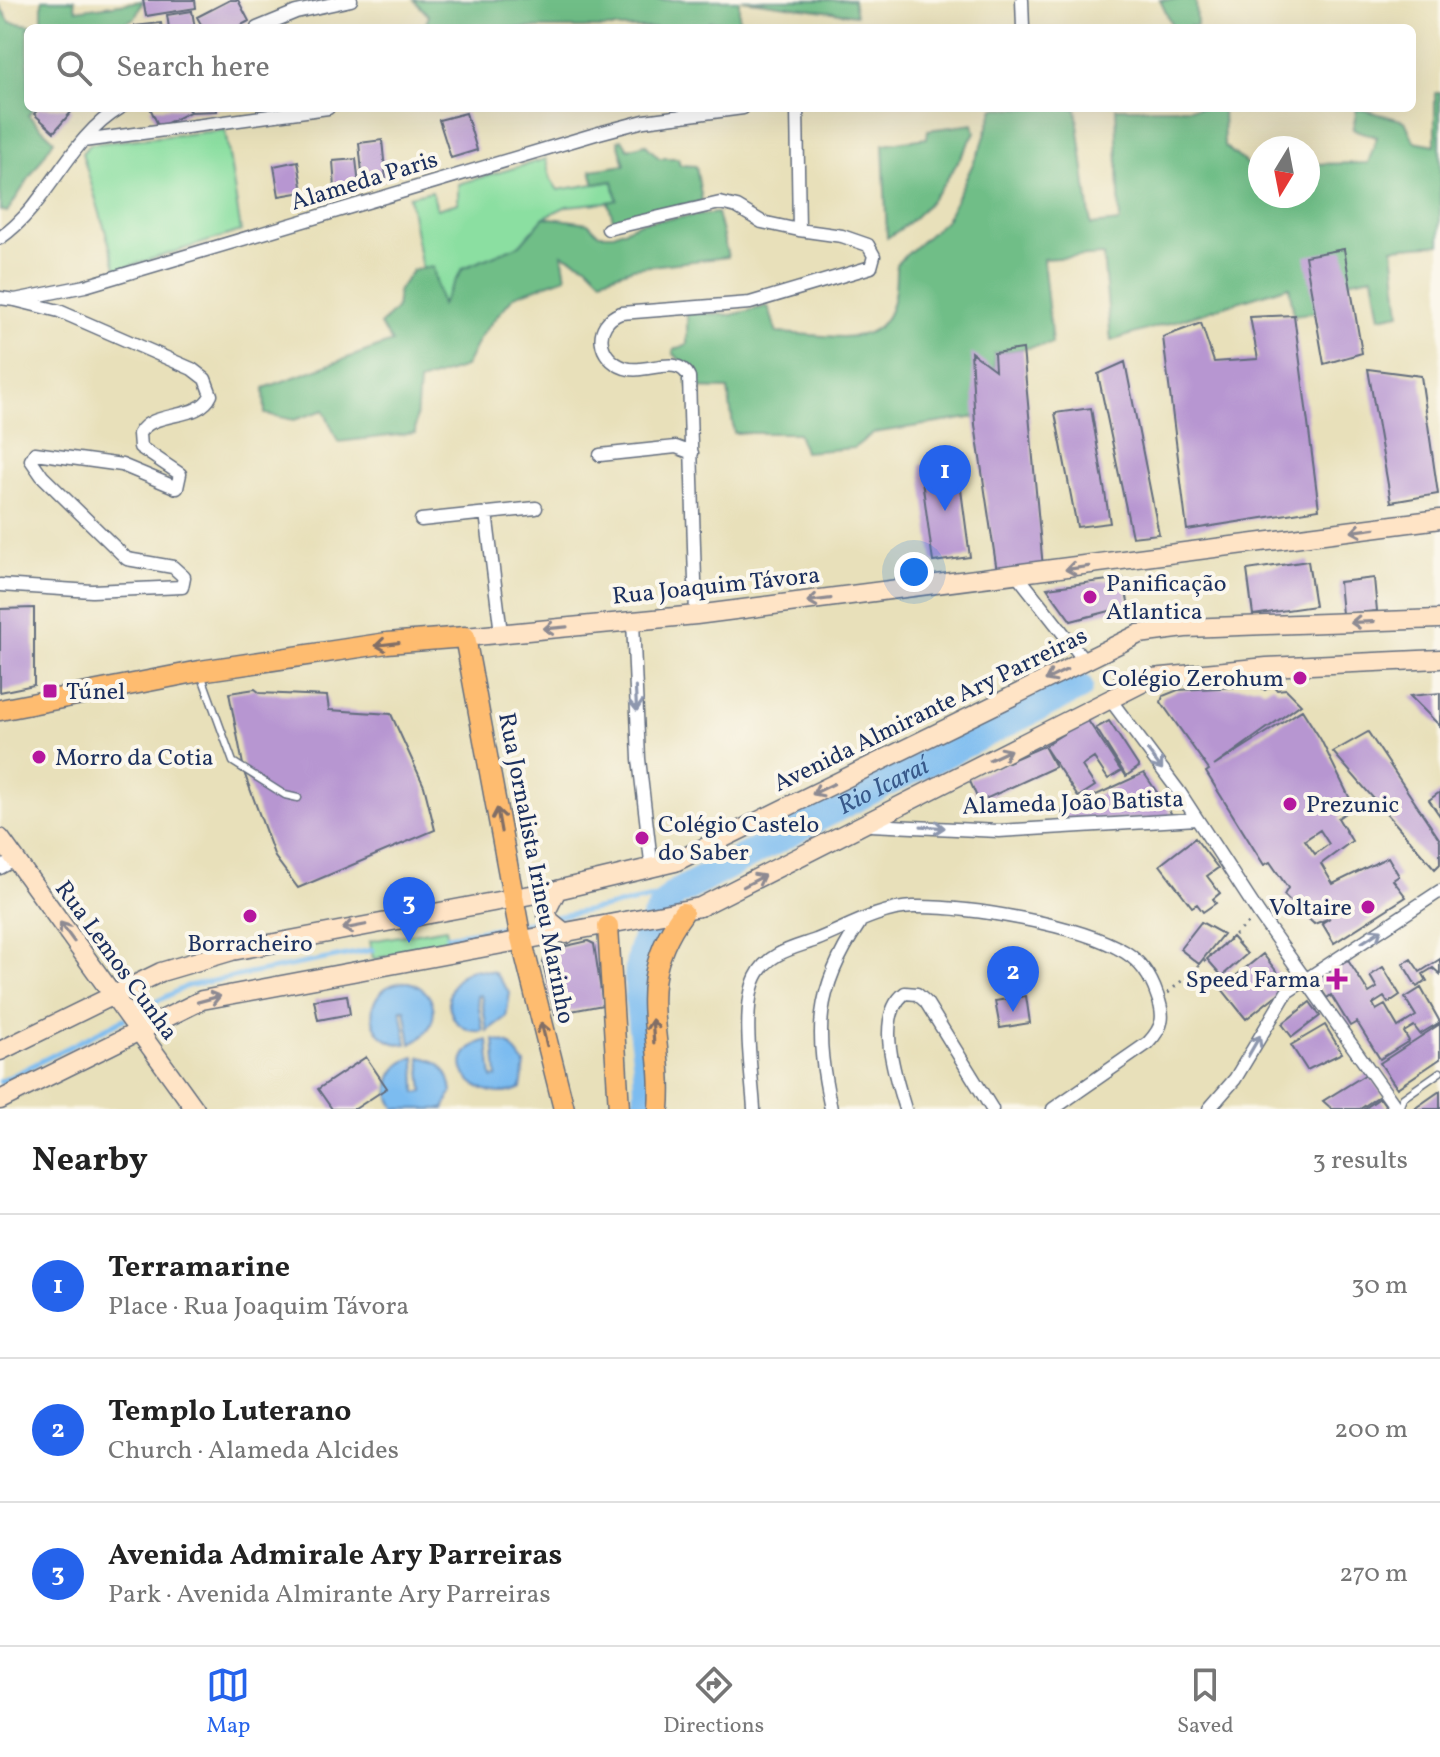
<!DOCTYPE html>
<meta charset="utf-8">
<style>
body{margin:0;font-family:Vollkorn,serif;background:#f2f2f2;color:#222}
.compass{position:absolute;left:1248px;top:136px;width:72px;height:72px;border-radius:50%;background:#fff;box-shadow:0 8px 32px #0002;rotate:190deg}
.you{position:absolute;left:914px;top:572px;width:28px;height:28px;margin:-20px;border:6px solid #fff;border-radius:50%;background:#1a73e8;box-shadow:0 0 0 12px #1a73e833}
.badge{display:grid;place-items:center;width:52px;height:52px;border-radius:50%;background:#2563eb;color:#fff;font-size:26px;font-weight:700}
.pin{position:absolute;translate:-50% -66px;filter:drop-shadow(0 2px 4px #0008)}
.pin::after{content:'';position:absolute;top:42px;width:28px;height:24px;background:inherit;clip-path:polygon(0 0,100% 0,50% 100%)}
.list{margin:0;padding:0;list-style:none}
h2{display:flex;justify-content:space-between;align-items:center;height:104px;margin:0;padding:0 32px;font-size:34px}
h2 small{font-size:26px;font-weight:400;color:#767676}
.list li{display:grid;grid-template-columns:52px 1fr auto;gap:24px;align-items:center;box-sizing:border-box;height:144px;padding:0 32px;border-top:2px solid #e0e0e0}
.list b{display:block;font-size:30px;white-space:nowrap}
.list p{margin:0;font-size:26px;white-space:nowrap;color:#767676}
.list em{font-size:26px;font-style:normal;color:#767676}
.icon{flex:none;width:44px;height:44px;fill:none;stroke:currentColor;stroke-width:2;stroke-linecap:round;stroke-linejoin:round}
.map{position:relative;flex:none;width:1440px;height:1109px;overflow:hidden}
.search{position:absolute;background:#fff;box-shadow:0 8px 32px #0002;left:24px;right:24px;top:24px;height:88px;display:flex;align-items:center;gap:20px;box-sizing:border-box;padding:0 28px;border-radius:12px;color:#767676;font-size:30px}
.sheet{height:536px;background:#fff}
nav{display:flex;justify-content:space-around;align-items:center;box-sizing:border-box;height:112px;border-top:2px solid #e0e0e0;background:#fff;font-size:22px;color:#767676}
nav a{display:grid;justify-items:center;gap:4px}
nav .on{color:#2563eb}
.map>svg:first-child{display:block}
.green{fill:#8bdfa1;stroke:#538780;stroke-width:2}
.forest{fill:#70be87;stroke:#467672;stroke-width:2}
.water{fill:#7bbcf0;stroke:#4b76a7;stroke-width:2}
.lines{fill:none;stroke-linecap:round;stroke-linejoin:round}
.stream{stroke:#7bbcf0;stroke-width:5}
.river{stroke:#7bbcf0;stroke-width:28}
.building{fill:#b796d1;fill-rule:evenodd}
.lane-casing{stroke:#636d7e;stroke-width:9}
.street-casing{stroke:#636d7e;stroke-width:15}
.secondary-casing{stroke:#636d7e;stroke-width:21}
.primary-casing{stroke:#636d7e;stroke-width:23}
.path{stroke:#636d7e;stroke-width:3;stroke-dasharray:2 6;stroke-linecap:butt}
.lane{stroke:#fff;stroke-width:6}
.street{stroke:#fff;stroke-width:12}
.secondary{stroke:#ffe4c6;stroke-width:18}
.primary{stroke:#febc70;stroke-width:20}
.oneway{stroke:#8d8a92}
.oneway2{stroke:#816e66}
.oneway3{stroke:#8d97ae}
.poi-dot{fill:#b5179e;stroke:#fbf7ec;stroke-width:3}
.labels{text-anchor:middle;stroke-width:8;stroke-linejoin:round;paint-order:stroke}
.street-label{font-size:24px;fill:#1b2f5e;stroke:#fbf7ec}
.poi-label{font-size:24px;fill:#1b2f5e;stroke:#fbf7ec;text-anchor:start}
.water-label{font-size:26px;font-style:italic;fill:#38598a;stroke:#fbf7ec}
</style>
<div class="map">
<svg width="1440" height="1109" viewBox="0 0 1440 1109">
<rect width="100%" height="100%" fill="#fbf7ec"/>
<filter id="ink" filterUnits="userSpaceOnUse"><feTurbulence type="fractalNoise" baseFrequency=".0125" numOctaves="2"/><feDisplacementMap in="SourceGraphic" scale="16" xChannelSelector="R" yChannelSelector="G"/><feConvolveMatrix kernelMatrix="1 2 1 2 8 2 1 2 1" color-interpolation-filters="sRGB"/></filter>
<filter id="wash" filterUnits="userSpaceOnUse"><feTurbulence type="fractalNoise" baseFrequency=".006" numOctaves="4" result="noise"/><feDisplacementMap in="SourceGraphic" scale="32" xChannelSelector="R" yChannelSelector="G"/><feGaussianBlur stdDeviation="1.8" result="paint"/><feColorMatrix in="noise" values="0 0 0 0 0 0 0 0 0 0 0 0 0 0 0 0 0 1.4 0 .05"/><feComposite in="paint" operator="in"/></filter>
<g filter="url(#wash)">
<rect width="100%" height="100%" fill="#e8e0ba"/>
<path class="green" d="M225,130L241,231L117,270L82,153L90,144Z
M546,159L550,178L558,190L613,181L617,201L567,206L544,217L520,245L463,268L441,306L433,268L422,269L409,196L432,191L437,209L458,203V184Z
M446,928L449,945L373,959L370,941Z"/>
<path class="forest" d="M42,0H74L76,10L143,1L135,18L113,28H28V108H34L28,115L54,140L7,212L0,210V6L10,22L42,27Z
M414,0H739V24L710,21V28H424L429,16Z
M742,0H853L856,15Z
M1160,0H1196L1197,26L1173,28Z
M1435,93H1440V244L1393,248L1400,313L1380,317L1373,276L1332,284L1334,310L1294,315L1289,286L1111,341L1103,255L1043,259L1052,344L994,353L995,370L976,417L873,433L854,448L804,452L798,433H734L728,389L689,388L685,365L673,353L674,349L687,345V312L731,315L768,306L777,333C846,335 898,358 896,264L946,220L982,145L994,108H1076L1091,225L1120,222L1116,108H1223L1224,146L1260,174V196H1308V164L1368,163L1377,137L1353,129L1357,108L1405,121L1414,141L1435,145Z
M973,124L975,132C952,174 929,213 887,238L883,144L927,138L928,130Z
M622,139L628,149L645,144L659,158H678L680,165L696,166L702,201L614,222L608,202L617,200L613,181L595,184L591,170L625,165L618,141Z
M717,213L728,257L633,268L601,279L587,265L562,254L566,277L514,296L481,335L465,367L419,382L415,433L338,442L324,410L294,420L265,414L264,388L392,342L380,325L396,309L398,291L413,270L433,267L441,305L463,268L520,245L544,217L588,223L599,234H614L642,222Z"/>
<path class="water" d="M474,969L494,972L510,993L506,1017L487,1031L481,995L477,996L483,1031C443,1035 436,979 474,969Z
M409,982C442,993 441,1029 411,1044L405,1009H401L407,1044C362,1047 359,981 409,982Z
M488,1040L492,1078L497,1077L494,1040L509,1044L525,1064L521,1088C479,1109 432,1056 488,1040Z
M415,1057L416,1093L423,1092L420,1057C440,1059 450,1073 452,1092L444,1109H396C381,1089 391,1064 415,1057Z"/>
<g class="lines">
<path class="stream" d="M554,917L675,894
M523,923L545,919
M447,936L513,925
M132,1014L187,986L372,950
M0,1082L124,1019"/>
<path class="river" id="s1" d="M647,1109C654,1027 608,963 675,894L848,802L1079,687"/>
</g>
<g id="blocks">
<path class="building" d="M143,0H195L196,8L146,16Z
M230,0H238L249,21L236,28H203L197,17Z
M192,11L195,28H169L167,15Z
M161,23L162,28H135V26Z
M39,108H70L73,110L54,132L34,114Z
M150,108H187L190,112L159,127Z
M189,108H217V111L190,112Z
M466,113L477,150L451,158L439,120Z
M382,140L386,180L363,182L359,143Z
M356,159L359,186L335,188L333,161Z
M298,161L303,192L279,196L274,166Z
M1344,249L1362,353L1324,364L1305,256Z
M1294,315L1319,509L1187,530L1163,337L1201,323L1214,362L1258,359L1250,317Z
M1023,349L1043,568L998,578L975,425L971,352L995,370L994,353Z
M1125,362L1159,534L1132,537L1098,374Z
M1368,369L1421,376L1438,494L1391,502Z
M1091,408L1110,523L1077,527L1055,413Z
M957,460L970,557L933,562L920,465Z
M1308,561L1315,606L1253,615L1247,570Z
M1123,578L1129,606L1071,621L1047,588Z
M1374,578L1377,611L1342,614L1339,582Z
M34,608V685L0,692V609Z
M1273,685L1277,690L1286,689L1301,704L1214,766L1302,710L1321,740L1354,807L1338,818L1352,841L1321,864L1333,884L1388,857L1399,876L1393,880L1406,897L1334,943L1322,923L1330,918L1314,924L1284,895L1288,888L1270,862L1264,865L1206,772L1209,770L1161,702L1163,696L1178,690L1259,686L1265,690ZM1320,830L1329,844L1315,854L1305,840Z
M255,689L260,693L327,696L329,710L391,714L424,786L435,830L298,888L275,857L245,775L229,693Z
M1440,693V726L1410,696Z
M1087,719L1121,771L1108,779L1094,758L1082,766L1095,786L1078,797L1044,746Z
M1109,721L1139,767L1126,776L1096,728Z
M1368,732L1440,840V864L1435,869L1333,752Z
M1044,746L1055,767L979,802L969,779Z
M1144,773L1175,819L1064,820L1061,811Z
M1440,792V816L1429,800Z
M1195,838L1218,868L1207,876L1220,893L1213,899L1216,903L1203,912L1197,904L1192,907L1160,865Z
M1201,922L1223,934L1199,964L1180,949Z
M1232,937L1247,954L1222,976L1207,959Z
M588,941L594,944L603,1005L555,1014L543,963L546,954L553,949Z
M1263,954L1288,986L1246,1019L1221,988Z
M1347,959L1369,993L1377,988L1370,976L1383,967L1400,995L1388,1003L1384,997L1373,1004L1376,1010L1385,1005L1398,1027L1416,1016L1405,998L1421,988L1440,1022L1420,1034L1414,1026L1404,1032L1409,1041L1380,1059L1357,1022L1350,1026L1331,995L1327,998L1315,980Z
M1411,959L1420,972L1440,959V974L1433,968L1423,974L1427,981L1417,987L1403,964Z
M347,995L350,1014L318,1020L314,1000Z
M1026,996L1030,1023L1000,1028L995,1001Z
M1310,1002L1320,1016L1292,1037L1282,1024Z
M1440,1024V1059L1397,1088L1380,1063Z
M1325,1025L1342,1053L1307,1070L1291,1045Z
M366,1057L387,1088L355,1109H332L318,1089Z
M1368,1073L1382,1094L1360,1109H1332L1323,1101Z
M1440,1091V1109H1414Z
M1380,1098L1388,1109H1364Z"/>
</g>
</g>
<g filter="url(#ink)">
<use href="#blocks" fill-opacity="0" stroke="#636d7e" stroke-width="2"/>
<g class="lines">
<defs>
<path id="lane" d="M201,674L233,762L285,795L298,798
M1399,1109L1403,1098L1440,1072"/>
<path id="street" d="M1022,0L1023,28
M257,28L296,12L351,0
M83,141L328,108
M608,229L720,203L737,207L762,222L799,230
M0,238C50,203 68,139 120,108
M0,298L15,300L85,286L599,133L644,121L743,108
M600,455L676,447L692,453
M486,513L501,633
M421,520L536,508
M1018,576L1085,661
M0,585L92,591L182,587L184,577L173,567L127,559L42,476L31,460L35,453L122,465L177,488L180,474L140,447L139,434C152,409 199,422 211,395L205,379L192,369L59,311L15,300
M696,615L689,377C678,353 645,375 625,368C597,359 592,324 621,313L750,303L871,267L874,256L868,245L842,236L799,230L797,108
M633,621L639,759L652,870
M1109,698L1180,793L1259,914L1397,1109
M870,825L999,831L1197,819
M0,868L15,860
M754,1109C752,1074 741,1008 756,977C767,953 794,948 816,940C846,928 880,908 913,907C968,906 1078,924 1125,952C1141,962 1151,977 1157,995C1165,1016 1164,1026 1148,1043L1053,1109
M831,1109C815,1033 814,991 859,924
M905,1109C896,1078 874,1017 905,993L917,994L926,1002L992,1109
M1209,1109L1235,1079L1287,992L1440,891"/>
<path id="secondary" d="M465,637L696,615L1440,519
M0,838L195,1109
M557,890L546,912L550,921L566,934
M0,1051L161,972L232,951L557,890L675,862L1139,634L1185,628L1440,619
M0,1100L202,1000L700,907L1152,678L1267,667L1440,659"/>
<path id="primary" d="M0,710L200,671L387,643L465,637L520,934L564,1109
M608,926L619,1109
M659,1109C665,1032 630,986 683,913"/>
</defs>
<use href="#lane" class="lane-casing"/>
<use href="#street" class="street-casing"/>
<use href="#secondary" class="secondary-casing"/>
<use href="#primary" class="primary-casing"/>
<path class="path" d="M1105,678H1115
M1168,993L1250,921"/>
<use href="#lane" class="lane"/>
<use href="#street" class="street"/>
<use href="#secondary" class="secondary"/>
<use href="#primary" class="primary"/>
</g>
<defs><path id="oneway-shaft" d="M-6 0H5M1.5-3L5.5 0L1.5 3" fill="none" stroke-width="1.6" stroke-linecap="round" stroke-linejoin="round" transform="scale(2)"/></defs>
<g class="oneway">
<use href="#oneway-shaft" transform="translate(1363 530) rotate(172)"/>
<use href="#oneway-shaft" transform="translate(1077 568) rotate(172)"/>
<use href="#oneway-shaft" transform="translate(819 600) rotate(173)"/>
<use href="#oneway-shaft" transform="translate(1362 622) rotate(178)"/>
<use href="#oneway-shaft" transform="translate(555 628) rotate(175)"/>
<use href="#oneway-shaft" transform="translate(1056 675) rotate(154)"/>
<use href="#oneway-shaft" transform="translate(1000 755) rotate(-25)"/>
<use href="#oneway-shaft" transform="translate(823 789) rotate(154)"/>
<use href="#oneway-shaft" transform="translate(754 881) rotate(-28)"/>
<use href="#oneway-shaft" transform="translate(354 927) rotate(169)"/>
<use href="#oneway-shaft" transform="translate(67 932) rotate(-126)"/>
<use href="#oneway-shaft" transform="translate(209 999) rotate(-15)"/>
</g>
<g class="oneway2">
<use href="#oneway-shaft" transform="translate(387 644) rotate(173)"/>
<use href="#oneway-shaft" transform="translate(499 820) rotate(-100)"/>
<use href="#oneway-shaft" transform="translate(653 1031) rotate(-94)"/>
<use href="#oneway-shaft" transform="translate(544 1034) rotate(-104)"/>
</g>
<g class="oneway3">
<use href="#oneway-shaft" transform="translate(636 699) rotate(87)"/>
<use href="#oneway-shaft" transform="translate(1155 760) rotate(53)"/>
<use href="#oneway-shaft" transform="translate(933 827) rotate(4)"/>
<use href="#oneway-shaft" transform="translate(1372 936) rotate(-33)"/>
<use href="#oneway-shaft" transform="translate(1254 1046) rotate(-60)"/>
</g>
</g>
<g class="poi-dot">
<circle cx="1090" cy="597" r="8"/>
<circle cx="1300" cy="678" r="8"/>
<rect x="42" y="683" width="16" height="16" rx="4"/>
<circle cx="39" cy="757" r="8"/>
<circle cx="1290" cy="804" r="8"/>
<circle cx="642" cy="838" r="8"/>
<circle cx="1368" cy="907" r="8"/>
<circle cx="250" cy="916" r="8"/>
<path d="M1333 967h8v8h8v8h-8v8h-8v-8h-8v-8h8z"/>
</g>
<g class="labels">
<g class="street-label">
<text transform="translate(364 180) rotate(-17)" y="8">Alameda Paris</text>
<text transform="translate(716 585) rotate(-6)" y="8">Rua Joaquim Távora</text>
<text transform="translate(930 709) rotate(-26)" y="8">Avenida Almirante Ary Parreiras</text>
<text transform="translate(1073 802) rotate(-2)" y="8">Alameda João Batista</text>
<text transform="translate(537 868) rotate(79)" y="8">Rua Jornalista Irineu Marinho</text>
<text transform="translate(117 960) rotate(54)" y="8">Rua Lemos Cunha</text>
</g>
<g class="poi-label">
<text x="1106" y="591">Panificação<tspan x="1106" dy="28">Atlantica</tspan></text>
<text x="1284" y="686" text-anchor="end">Colégio Zerohum</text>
<text x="66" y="699">Túnel</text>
<text x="55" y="765">Morro da Cotia</text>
<text x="1306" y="812">Prezunic</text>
<text x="658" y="832">Colégio Castelo<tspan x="658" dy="28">do Saber</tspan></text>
<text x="1352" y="915" text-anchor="end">Voltaire</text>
<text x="250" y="951" text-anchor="middle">Borracheiro</text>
<text x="1321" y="987" text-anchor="end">Speed Farma</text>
</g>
<g class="water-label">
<text dy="9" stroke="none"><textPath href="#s1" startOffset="460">Rio Icaraí</textPath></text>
</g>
</g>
</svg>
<svg class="compass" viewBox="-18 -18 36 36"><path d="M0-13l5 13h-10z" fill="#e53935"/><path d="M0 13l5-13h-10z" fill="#767676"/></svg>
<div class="you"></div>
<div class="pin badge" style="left:945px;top:511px">1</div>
<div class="pin badge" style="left:1013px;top:1012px">2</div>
<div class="pin badge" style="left:409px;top:943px">3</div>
<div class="search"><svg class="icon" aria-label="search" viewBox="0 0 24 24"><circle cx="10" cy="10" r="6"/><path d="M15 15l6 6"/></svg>Search here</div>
</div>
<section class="sheet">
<h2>Nearby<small>3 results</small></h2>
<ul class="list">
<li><span class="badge">1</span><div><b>Terramarine</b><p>Place · Rua Joaquim Távora</p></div><em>30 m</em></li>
<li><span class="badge">2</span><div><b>Templo Luterano</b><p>Church · Alameda Alcides</p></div><em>200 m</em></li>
<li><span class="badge">3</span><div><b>Avenida Admirale Ary Parreiras</b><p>Park · Avenida Almirante Ary Parreiras</p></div><em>270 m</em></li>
</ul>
</section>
<nav>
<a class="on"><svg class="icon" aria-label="map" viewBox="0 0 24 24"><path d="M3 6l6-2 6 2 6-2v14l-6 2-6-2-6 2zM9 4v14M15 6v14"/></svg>Map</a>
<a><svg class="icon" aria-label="directions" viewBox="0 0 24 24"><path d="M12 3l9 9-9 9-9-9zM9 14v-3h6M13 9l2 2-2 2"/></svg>Directions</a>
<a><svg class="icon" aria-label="saved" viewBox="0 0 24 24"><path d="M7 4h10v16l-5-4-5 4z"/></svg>Saved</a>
</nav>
